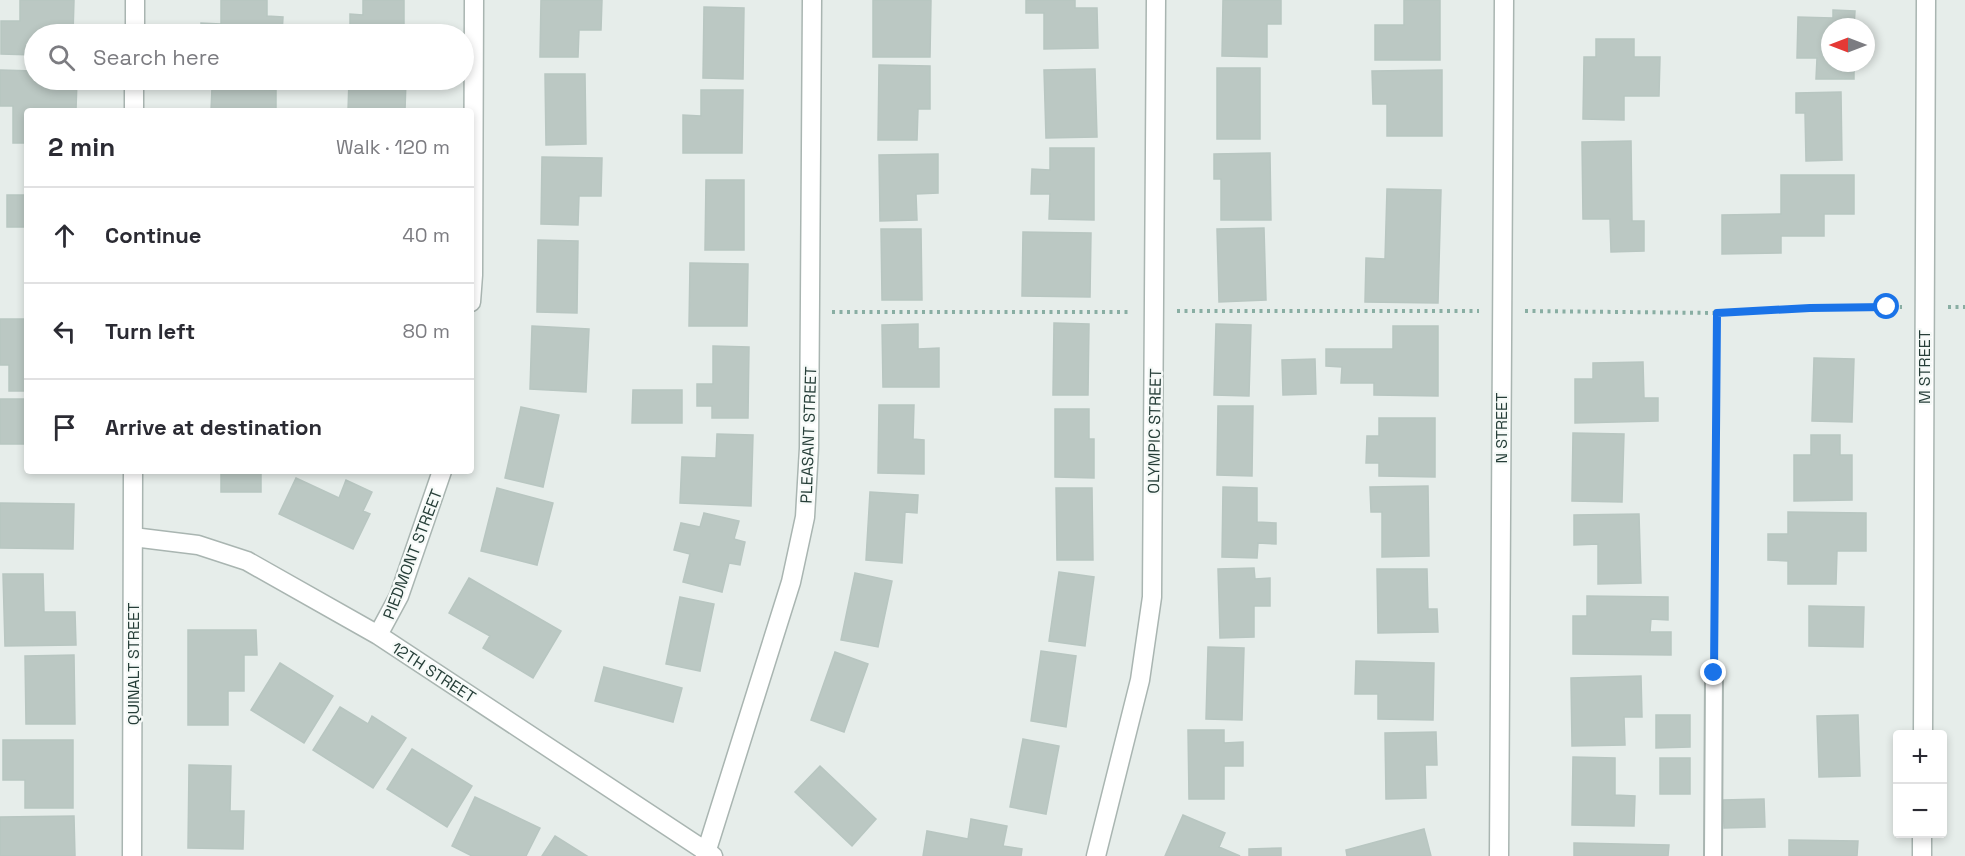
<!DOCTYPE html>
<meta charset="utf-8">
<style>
body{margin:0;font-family:"Space Grotesk",sans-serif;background:#f7f7f7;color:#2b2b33}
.controls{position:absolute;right:18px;bottom:18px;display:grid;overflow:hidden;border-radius:6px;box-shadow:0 3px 9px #0003}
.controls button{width:54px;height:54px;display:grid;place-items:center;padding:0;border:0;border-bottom:2px solid #e1e1e2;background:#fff;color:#2b2b33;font:30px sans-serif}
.compass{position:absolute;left:1821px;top:18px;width:54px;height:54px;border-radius:50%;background:#fff;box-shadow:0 3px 9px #0003;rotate:270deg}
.stop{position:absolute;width:18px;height:18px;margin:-14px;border:4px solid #1a73e8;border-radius:50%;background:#fff}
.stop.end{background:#1a73e8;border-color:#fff;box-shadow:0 2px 6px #0008}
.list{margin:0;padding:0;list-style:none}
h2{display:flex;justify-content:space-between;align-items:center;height:78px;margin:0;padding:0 24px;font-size:26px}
h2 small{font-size:20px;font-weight:400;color:#7c7c81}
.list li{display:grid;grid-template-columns:39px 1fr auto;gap:18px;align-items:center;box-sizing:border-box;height:96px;padding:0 24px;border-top:2px solid #e1e1e2}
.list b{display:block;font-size:22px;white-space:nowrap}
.list em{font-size:20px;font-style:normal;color:#7c7c81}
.icon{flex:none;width:33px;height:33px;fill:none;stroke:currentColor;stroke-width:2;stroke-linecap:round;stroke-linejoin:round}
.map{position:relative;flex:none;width:1965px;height:856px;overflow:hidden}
.search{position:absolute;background:#fff;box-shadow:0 3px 9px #0003;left:24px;top:24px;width:450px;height:66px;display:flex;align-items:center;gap:15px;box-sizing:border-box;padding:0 21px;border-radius:33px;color:#7c7c81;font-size:22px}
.panel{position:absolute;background:#fff;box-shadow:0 3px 9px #0003;left:24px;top:108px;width:450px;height:366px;border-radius:6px}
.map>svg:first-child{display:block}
.building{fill:#bbc8c3;stroke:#b8c6c1;stroke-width:1.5}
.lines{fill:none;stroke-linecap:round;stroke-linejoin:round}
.lane-casing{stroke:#a9b5b1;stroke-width:20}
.street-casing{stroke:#a9b5b1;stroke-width:21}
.path{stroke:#89aea3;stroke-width:4;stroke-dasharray:3 4.5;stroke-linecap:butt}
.lane{stroke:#fff;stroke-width:16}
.street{stroke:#fff;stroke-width:18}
.route{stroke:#1a73e8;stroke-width:8}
.labels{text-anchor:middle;stroke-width:4.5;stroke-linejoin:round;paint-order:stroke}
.street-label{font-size:16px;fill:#263e38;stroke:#f6faf8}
</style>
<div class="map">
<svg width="1965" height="856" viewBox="0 0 1965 856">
<rect width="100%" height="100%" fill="#e6edea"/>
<path class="building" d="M20,0H74L73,34H34V55L1,54V21H20Z
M221,0H267V16L283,17L282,34H201V23L221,24Z
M363,0H404V34H350V14L363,15Z
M541,0H602L601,30H579L578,57H540Z
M873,0H931L930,57H873Z
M1026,0H1075V8H1097L1098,48L1044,49V13H1026Z
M1223,0H1281V24H1267V57L1222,56Z
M1404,0H1440V60H1375V25H1404Z
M704,7L744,8L743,79L703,78Z
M1833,10L1855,11L1854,27H1830V63H1854V79H1816L1817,58H1797L1798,17L1833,18Z
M1596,39H1634V57H1660L1659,96H1624V120L1583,119L1584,57H1596Z
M879,65L930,66V109H918L917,140H878Z
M1217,68H1260V139H1217Z
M1095,69L1097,137L1046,138L1044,70Z
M0,70L34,71V80H77L76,110L27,111V143H13V106H0Z
M1442,70V136H1387V104H1373L1372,71Z
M545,74H585L586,144L546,145Z
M349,80H406L405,111H348Z
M212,88L276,90V111H211Z
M701,90H743L742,153H683V115L701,116Z
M1841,92L1842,160L1806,161L1805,113H1796V93Z
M1631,141L1632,221H1644V251L1611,252L1610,219H1583L1582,142Z
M1050,148H1094V220L1049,219L1050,194H1031L1032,169L1050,170Z
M1270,153L1271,220H1221V179H1214V154Z
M938,154V193L916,194L917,220L880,221L879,155Z
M542,157L602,158L601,196H579L578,225L541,224Z
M1781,175H1854V214H1824V236H1781V253L1722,254V215L1781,214Z
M706,180H744V250H705Z
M1387,189L1441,190L1438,303L1365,302L1366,258L1385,259Z
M7,195H27V227H7Z
M1264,228L1266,300L1219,302L1217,229Z
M881,229H921L922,300H882Z
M1023,232L1091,233L1090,297L1022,296Z
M538,240L578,241L577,313L537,312Z
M690,263L748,264L747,326H689Z
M0,319H27V391H9V365H0Z
M1054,323L1089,324L1088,395H1053Z
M918,324V349L939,348V387H883L882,325Z
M1216,324L1251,325L1249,396L1214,395Z
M532,326L589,329L586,392L530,389Z
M1393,326H1438V396L1374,395V383H1341L1342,367L1326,366V349H1393Z
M713,346L749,347L748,418H712V406H697V384H713Z
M1814,358L1854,359L1852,422L1812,421Z
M1315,359L1316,394L1283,395L1282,360Z
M1643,362L1644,398H1658V421L1575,423V379H1593V363Z
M633,390H682V423H632Z
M0,399H27V444H0Z
M879,405H914L913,439L924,440V474L878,473Z
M1218,406H1253L1252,476L1217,475Z
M521,407L559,415L543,487L505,478Z
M1055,409H1089V439H1094V478L1055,477Z
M1379,418H1435V477L1379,476V463H1366L1367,436H1379Z
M1573,433L1624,434L1622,502L1572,501Z
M717,434L753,435L751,506L680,503L682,457L716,458Z
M1811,435H1840V455H1852V500L1794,501V455H1811Z
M261,471V492H221V472H190Z
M296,478L339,498L346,480L372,492L363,511L370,514L353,549L279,514Z
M1428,486L1429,556L1382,557V512H1371L1370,487Z
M1223,487L1257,488V522L1276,523V544L1258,543L1257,558L1222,557Z
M497,488L553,503L537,565L481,551Z
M1056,488H1092L1093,560H1057Z
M870,492L918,495L917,513L905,512L902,563L866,560Z
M0,503L74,504L73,549L0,548Z
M1788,512L1866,513V551H1837L1836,584H1788V561L1768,560V534H1788Z
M704,513L739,521L734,539L745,542L740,565L729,563L722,592L683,582L690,554L674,550L681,523L700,527Z
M1639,514L1641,583L1598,584V544L1574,545V515Z
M1254,568L1255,579L1270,578V606H1254V637L1220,638L1218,569Z
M1377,569H1427L1428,609H1437L1438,632L1378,633Z
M1059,572L1094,577L1085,646L1049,641Z
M855,573L892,581L878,647L841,640Z
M3,574H43L44,612H75L76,645L5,646Z
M469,578L561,631L533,678L483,648L490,636L449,613Z
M1587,596L1668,597V620L1651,619L1650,632H1671V655L1573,654V616H1587Z
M680,597L714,604L700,671L666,664Z
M1809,606L1864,607L1863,647L1809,646Z
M188,630H256L257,655H244V691H228V725H188Z
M1208,647L1244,648L1242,720L1206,719Z
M1041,651L1076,656L1066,727L1031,721Z
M835,652L868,664L844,732L811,720Z
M74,655L75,724H26L25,656Z
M1356,661L1434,663L1433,720L1378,719V694H1355Z
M280,663L333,696L304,743L251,710Z
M604,667L682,688L673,722L595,701Z
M1641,676L1642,717H1624L1625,745L1572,746L1571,678Z
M340,707L368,724L372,716L406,738L373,788L313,750Z
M1656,715H1690V747L1656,748Z
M1858,715L1860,776L1819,777L1817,716Z
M1188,730H1224V743L1243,742V766H1224V799H1189Z
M1436,732L1437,765H1425L1426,798L1386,799L1385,733Z
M1023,739L1059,746L1046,814L1010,807Z
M3,740H73V808H25V780H3Z
M412,749L472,786L447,827L387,789Z
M1573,757L1615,758V795L1635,796L1634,826L1572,825Z
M1660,758H1690V794H1660Z
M189,765L231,766L230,811H244L243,849L188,848Z
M820,766L876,819L852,846L795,792Z
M475,797L540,828L526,856H472L452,846Z
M1764,799L1765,827L1724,828L1723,800Z
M1183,815L1225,833L1219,847L1240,856H1165Z
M74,816L75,856H0V817Z
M971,819L1007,826L1003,846L1022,849L1021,856H923L927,831L968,839Z
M1424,829L1431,856H1347L1346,850Z
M555,836L587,856H542Z
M1789,840L1858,841L1857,856H1789Z
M1574,843L1669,845L1668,856H1574Z
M1281,848V856H1249V849Z"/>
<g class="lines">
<defs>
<path id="lane" d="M1713,856L1714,673"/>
<path id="street" d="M135,34V0
M134,111V80
M471,302L473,275L474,0
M133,537L198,545L247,561L378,635L713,856
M378,635L399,596L442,471
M1923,734L1926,0
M132,856L133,471
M705,856L791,582L805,517L809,448L812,0
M1096,856L1140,680L1152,597L1156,0
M1499,856L1504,0
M1922,856V834"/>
</defs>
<use href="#lane" class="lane-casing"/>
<use href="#street" class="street-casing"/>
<path class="path" d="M1948,307H1965
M1177,311H1479
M1525,311L1717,313L1810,308L1902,307
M832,312H1131
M1714,652L1717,313"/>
<use href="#lane" class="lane"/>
<use href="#street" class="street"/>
</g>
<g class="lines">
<path class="route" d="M1714,673L1717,313L1810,308L1887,307"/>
</g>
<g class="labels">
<g class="street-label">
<text transform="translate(1924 367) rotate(-90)" y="6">M STREET</text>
<text transform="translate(1501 428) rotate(-90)" y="6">N STREET</text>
<text transform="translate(1154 431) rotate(-89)" y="6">OLYMPIC STREET</text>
<text transform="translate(808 435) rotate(-88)" y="6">PLEASANT STREET</text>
<text transform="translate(412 554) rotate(-69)" y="6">PIEDMONT STREET</text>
<text transform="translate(133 664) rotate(-90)" y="6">QUINALT STREET</text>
<text transform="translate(434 672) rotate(33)" y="6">12TH STREET</text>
</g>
</g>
</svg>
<div class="controls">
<button>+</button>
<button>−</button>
</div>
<svg class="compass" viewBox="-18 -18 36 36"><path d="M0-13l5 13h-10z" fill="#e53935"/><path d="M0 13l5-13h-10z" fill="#7c7c81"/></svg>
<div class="stop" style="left:1887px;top:307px"></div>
<div class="stop end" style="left:1714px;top:673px"></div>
<div class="search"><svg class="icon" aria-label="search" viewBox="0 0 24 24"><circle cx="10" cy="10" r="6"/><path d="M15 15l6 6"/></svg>Search here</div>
<section class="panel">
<h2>2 min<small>Walk · 120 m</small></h2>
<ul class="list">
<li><svg class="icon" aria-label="ahead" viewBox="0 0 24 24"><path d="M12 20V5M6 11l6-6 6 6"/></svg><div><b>Continue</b></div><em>40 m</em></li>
<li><svg class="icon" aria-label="left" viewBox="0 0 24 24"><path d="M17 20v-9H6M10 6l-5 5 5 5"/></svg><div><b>Turn left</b></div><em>80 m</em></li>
<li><svg class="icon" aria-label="arrive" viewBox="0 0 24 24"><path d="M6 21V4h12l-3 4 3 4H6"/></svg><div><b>Arrive at destination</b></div></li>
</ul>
</section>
</div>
